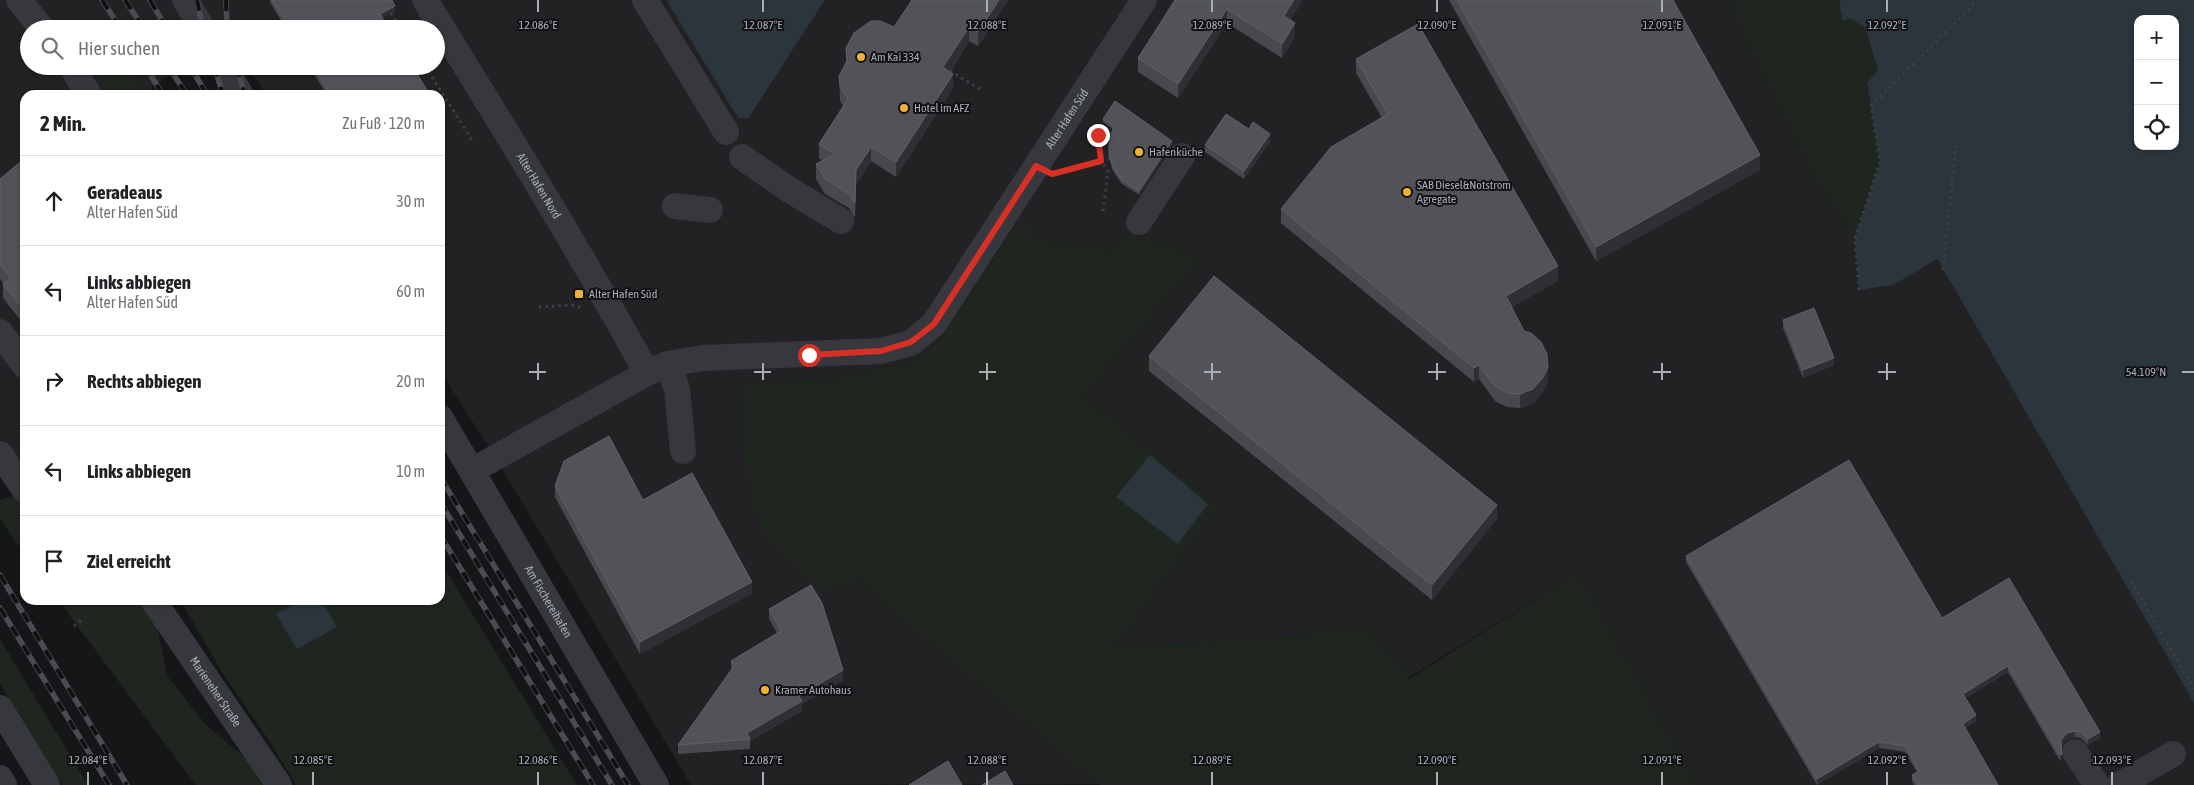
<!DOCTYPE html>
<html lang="de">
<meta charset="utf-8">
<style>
body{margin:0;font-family:"Asap Condensed",sans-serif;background:#f6f6f6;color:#202124}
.controls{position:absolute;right:15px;top:15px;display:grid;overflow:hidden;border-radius:10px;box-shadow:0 1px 4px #0004}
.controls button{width:45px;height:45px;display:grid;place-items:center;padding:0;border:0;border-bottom:1px solid #e0e0e0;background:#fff;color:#202124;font:25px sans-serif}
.stop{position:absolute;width:15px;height:15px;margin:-11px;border:4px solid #d93025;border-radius:50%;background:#fff}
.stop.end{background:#d93025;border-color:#fff;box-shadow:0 1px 5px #0008}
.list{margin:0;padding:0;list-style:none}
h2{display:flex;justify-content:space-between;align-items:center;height:65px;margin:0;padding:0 20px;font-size:21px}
h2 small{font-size:16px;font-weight:400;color:#757577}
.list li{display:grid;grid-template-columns:32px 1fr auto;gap:15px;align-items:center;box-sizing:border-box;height:90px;padding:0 20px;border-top:1px solid #e0e0e0}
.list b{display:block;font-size:19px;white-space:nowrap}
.list p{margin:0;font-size:16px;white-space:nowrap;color:#757577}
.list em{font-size:16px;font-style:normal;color:#757577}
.icon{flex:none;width:28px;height:28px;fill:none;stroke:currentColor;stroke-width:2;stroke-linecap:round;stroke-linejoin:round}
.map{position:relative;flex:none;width:2194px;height:785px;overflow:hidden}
.search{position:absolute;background:#fff;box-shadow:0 1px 4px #0004;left:20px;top:20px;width:425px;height:55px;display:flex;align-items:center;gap:12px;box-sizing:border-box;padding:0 18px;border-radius:28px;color:#757577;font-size:19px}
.panel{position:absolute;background:#fff;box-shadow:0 1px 4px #0004;left:20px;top:90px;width:425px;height:515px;border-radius:15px}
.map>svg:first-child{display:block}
.built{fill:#222225}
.green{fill:#1e261f}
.water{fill:#2c353c;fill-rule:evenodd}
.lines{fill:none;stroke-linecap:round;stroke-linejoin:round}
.path{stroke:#3d3f44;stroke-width:3;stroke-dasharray:2.5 4;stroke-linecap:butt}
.minor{stroke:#37383d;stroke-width:26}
.rail-casing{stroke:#4a4c52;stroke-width:5.5}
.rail{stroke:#111113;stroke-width:4;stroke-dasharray:11;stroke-linecap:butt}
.wall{fill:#47494d}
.shaded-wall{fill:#2f3033}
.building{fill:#525359;stroke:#5f6168}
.route{stroke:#d93025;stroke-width:6}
.ticks{fill:none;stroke:#a8adb8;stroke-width:2}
.poi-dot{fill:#f2b134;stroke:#111113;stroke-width:2}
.labels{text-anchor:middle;stroke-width:4;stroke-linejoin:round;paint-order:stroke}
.poi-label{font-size:12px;fill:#a8adb8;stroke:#111113;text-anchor:start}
.street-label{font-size:12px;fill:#a8adb8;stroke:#111113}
.ticks-label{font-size:12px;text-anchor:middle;fill:#a8adb8;stroke:#111113;stroke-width:4;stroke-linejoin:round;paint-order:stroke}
</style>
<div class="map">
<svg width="2194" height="785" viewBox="0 0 2194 785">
<rect width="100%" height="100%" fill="#161618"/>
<path class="built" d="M0,0H666L738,118L748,119L825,0H1731L1743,36L1807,165L1855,238L1859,290L1893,285L1936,258L1943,270L2194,703V785H1696L1578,573L1408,678L1368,630L1110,649L1218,506L1083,396L1201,258L1121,232L1118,250L1035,240V223L939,341L927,352L909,362L830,379L741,383L857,578L888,608L1102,784L691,785L495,457L440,371V95H266L248,66H436V29H29V66H182L152,87L154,95H25V486L0,454Z"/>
<path class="green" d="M1731,0H1841L1839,4L1844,21L1850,18L1865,28L1878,70L1867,84L1880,162L1855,238L1807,165L1743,36Z
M90,66H130L149,95H108Z
M1036,222L1035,240L1117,250L1121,232L1201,258L1083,396L1218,506L1111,649L1368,630L1409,679L1578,573L1696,785H1101L888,608L857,578L823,592L762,532L743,456L741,383L830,379L909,362L927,352L939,341L1013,231Z
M19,494L25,503V555L0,519V500Z
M440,561L577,785H296L270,742L225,677L180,600H440Z
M58,600H138L156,623L168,677L207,726L260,770L270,785H196Z
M0,639L88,785H62L0,684Z"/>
<path class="water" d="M666,0H825L748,119L738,118Z
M1841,0H2194V703L1937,259L1893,285L1859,290L1855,238L1880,162L1867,83L1878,70L1865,28L1850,18L1843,21L1839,4ZM2138,19H2175V146H2138Z
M1150,455L1208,504L1178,544L1116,497Z
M301,600H321L337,627L297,649L276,614Z"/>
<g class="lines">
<path class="path" d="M391,13L401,29
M227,26L264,29
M425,66L472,140
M950,71L980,89
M1064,171L1109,158
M1103,211L1108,172L1101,161L1098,135L1107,126
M1943,270L1956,144
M1859,290L1855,238L1880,162L1871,106L1978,0
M539,307L571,305L583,308
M2131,581L2194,689
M74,626L83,619"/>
<g class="minor">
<path d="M19,0L42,29"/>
<path d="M185,0L203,29"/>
<path id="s1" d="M425,0C501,123 577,246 647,373"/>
<path d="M645,0L726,132"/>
<path d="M71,66L89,95"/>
<path d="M224,66L241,95"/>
<path d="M742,157L788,189L841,221"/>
<path d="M675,206L710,210"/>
<path d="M1139,222L1182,156"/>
<path d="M0,332L25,366"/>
<path d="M668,364L677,389L683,451"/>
<path id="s2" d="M440,417L656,785"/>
<path d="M0,454L25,490"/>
<path id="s3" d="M473,470L647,373L668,364L703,358L881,351L911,343L934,324L1144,0"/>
<path id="s4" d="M153,600L279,785"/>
<path d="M0,708L47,785"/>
<path d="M2075,752L2097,785"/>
<path d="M0,778L4,785"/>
<path d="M2119,785L2173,754"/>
</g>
<defs>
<path id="rail" d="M102,0L121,29
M125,0L144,29
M150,0L167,29
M197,0L203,29
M226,0L227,29
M145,66L163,95
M168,66L187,95
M190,66L207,95
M214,66L223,95
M237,66L245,95
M440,477L628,785
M440,502L612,785
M440,535L593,785
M0,575L127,785
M0,608L109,785"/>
</defs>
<use href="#rail" class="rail-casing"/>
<use href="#rail" class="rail"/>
</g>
<path class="wall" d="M270,0H392L395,11L382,18L389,29H286L270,2Z
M911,0H1008L978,46L969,41L950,72L953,88L896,177L871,161L856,185L855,218L849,208L825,194L816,179V164L823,161L819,158V144L843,106L840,101L839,76L846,62V48L894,27L911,2Z
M1175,0L1291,20L1295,37L1282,58L1227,23L1178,98L1138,72V58Z
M1449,0H1673L1760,170L1596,261Z
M1356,59L1558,281L1511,307L1548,382L1542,393L1533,404L1520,408L1507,407L1495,401L1479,379L1474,382L1281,223V209L1382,118L1356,73Z
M309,66H412L430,95H327Z
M1103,119L1172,145L1139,195L1121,183L1113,171L1109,158V140L1113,129L1103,122Z
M1249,129L1270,142L1244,179L1205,152V145Z
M25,158V326L3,298V283L0,279V179Z
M1783,320L1834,365L1803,378L1783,328Z
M1149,356L1497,519L1432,600L1149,371Z
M555,486L643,500L752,593L640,654L555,497Z
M1686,556L1942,618L2009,578L2100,738L2088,745L2081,738L2075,737L2067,739L2062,745V760L2060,761L2008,672L1965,698L1976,721L1965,728L1998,785H1914L1912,781V775L1917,772L1905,752L1879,748L1817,785L1686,562Z
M769,609L843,680L802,704V711L750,741V749L678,754V745L731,671V661L777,633L769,619Z"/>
<path class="shaded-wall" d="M999,0H1008L978,46V32Z
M1294,0H1303L1284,30V16Z
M395,6V11L380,19V14Z
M1227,9V23L1178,98V84Z
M1295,23V37L1282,58V44Z
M969,27V41L943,82V67Z
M953,74V88L896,177V162Z
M443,116V122L440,123V118Z
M1270,134V142L1244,179V171Z
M1172,141V145L1139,195V191Z
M871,147V161L856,185L855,218L856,170Z
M1760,155V170L1596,261V247Z
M1558,266V281L1506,311V296Z
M1834,358V365L1803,378V370Z
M1479,365V379L1474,382V368Z
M1548,368V382L1542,393L1533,404L1520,408V394Z
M1497,505V519L1432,600V585Z
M752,582V593L640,654V642Z
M2008,666V672L1963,700V694Z
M843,670V680L802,704V711L750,741V739L747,733L799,696Z
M1976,715V721L1963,730V724Z
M2075,731V737L2067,739L2061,746V740L2067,733Z
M2100,732V738L2088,745V739Z
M1879,742V748L1817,785V779Z
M2062,754V760L2060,761V755Z"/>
<path class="building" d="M272,0H392L395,6L380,14L389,29H290Z
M912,0H999L978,32L969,27L943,67L953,74L896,162L871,147L856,170L855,203L849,194L825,179L816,164L835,154L819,144L848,99L840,86L839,76L847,61L846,48L854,33L871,21H880L894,27Z
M1175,0H1294L1284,16L1295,23L1282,44L1227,9L1178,84L1138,58Z
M1457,0H1673L1760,155L1596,247Z
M1418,24L1558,266L1506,296L1524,331L1531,333L1541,342L1547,354L1548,368L1542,379L1533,389L1520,394L1507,393L1495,386L1479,365L1474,368L1281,209L1331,147L1388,114L1356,59Z
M313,66H412L430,95H330Z
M1115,101L1172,141L1139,191L1121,179L1113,167L1109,154V140L1114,126L1103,119Z
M1226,114L1249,129L1253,122L1270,134L1244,171L1205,145Z
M25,158V311L3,284L11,278L0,265V179Z
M1214,276L1497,505L1432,585L1149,356Z
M1814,308L1834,358L1803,370L1783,320Z
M609,436L643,500L692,473L752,582L640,642L555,486L564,461Z
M1849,460L1942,618L2009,578L2100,732L2088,739L2081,732L2075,731L2067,733L2061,740L2062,754L2060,755L2008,666L1963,694L1976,715L1963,724L1998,785H1918L1912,775L1919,771L1905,746L1879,742L1817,779L1686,556Z
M811,585L822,603L843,670L799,696L802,701L747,733L750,739L678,745L734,666L731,661L781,631L769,609Z
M948,761L962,785H909Z
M1005,771L1013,785H982Z"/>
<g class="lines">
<path class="route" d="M809,355L881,351L911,342L934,324L1036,166L1052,174L1101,161L1098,135"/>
</g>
<path class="ticks" d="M538,0V12M763,0V12M987,0V12M1212,0V12M1437,0V12M1662,0V12M1887,0V12M538,363V380M763,363V380M987,363V380M1212,363V380M1437,363V380M1662,363V380M1887,363V380M529,372H546M754,372H771M979,372H996M1204,372H1221M1428,372H1446M1653,372H1671M1878,372H1896M2182,372H2194M88,772V785M313,772V785M538,772V785M763,772V785M987,772V785M1212,772V785M1437,772V785M1662,772V785M1887,772V785M2112,772V785"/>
<g class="poi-dot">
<circle cx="861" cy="57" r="5"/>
<circle cx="904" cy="108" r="5"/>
<circle cx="1139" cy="152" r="5"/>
<circle cx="1407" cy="192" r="5"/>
<rect x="574" y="289" width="10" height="10" rx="2.5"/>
<circle cx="765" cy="690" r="5"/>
</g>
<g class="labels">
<g class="poi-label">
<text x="871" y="61">Am Kai 334</text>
<text x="914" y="112">Hotel im AFZ</text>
<text x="1149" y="156">Hafenküche</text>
<text x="1417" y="189">SAB Diesel&amp;Notstrom<tspan x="1417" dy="14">Agregate</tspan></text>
<text x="589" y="298">Alter Hafen Süd</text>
<text x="775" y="694">Kramer Autohaus</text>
</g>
<g class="street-label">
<text dy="4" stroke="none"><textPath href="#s3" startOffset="741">Alter Hafen Süd</textPath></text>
<text dy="4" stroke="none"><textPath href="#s1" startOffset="218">Alter Hafen Nord</textPath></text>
<text dy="4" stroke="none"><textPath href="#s2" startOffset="214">Am Fischereihafen</textPath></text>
<text dy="4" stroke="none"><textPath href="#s4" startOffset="111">Marieneher Straße</textPath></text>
</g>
</g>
<g class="ticks-label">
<text x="538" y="29">12.086°E</text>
<text x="763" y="29">12.087°E</text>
<text x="987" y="29">12.088°E</text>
<text x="1212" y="29">12.089°E</text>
<text x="1437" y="29">12.090°E</text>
<text x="1662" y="29">12.091°E</text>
<text x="1887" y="29">12.092°E</text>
<text x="2146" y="376">54.109°N</text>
<text x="88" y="764">12.084°E</text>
<text x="313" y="764">12.085°E</text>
<text x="538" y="764">12.086°E</text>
<text x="763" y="764">12.087°E</text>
<text x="987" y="764">12.088°E</text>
<text x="1212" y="764">12.089°E</text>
<text x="1437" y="764">12.090°E</text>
<text x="1662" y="764">12.091°E</text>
<text x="1887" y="764">12.092°E</text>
<text x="2112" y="764">12.093°E</text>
</g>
</svg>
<div class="controls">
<button>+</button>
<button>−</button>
<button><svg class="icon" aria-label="locate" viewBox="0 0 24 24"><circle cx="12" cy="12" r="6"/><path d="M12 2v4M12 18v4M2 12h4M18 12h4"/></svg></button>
</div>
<div class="stop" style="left:809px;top:355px"></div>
<div class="stop end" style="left:1098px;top:135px"></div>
<div class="search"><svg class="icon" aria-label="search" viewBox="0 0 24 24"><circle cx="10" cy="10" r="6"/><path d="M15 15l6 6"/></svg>Hier suchen</div>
<section class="panel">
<h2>2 Min.<small>Zu Fuß · 120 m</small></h2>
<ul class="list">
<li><svg class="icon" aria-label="ahead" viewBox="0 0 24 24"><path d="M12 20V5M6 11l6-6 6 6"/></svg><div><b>Geradeaus</b><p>Alter Hafen Süd</p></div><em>30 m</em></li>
<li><svg class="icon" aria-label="left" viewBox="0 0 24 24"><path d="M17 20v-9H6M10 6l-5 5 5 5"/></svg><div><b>Links abbiegen</b><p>Alter Hafen Süd</p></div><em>60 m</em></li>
<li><svg class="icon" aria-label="right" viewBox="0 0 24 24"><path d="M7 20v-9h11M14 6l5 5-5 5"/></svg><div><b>Rechts abbiegen</b></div><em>20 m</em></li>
<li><svg class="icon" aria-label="left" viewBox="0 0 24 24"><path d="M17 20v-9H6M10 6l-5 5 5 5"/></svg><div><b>Links abbiegen</b></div><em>10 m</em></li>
<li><svg class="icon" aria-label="arrive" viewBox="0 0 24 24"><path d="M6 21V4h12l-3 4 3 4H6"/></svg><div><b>Ziel erreicht</b></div></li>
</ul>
</section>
</div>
